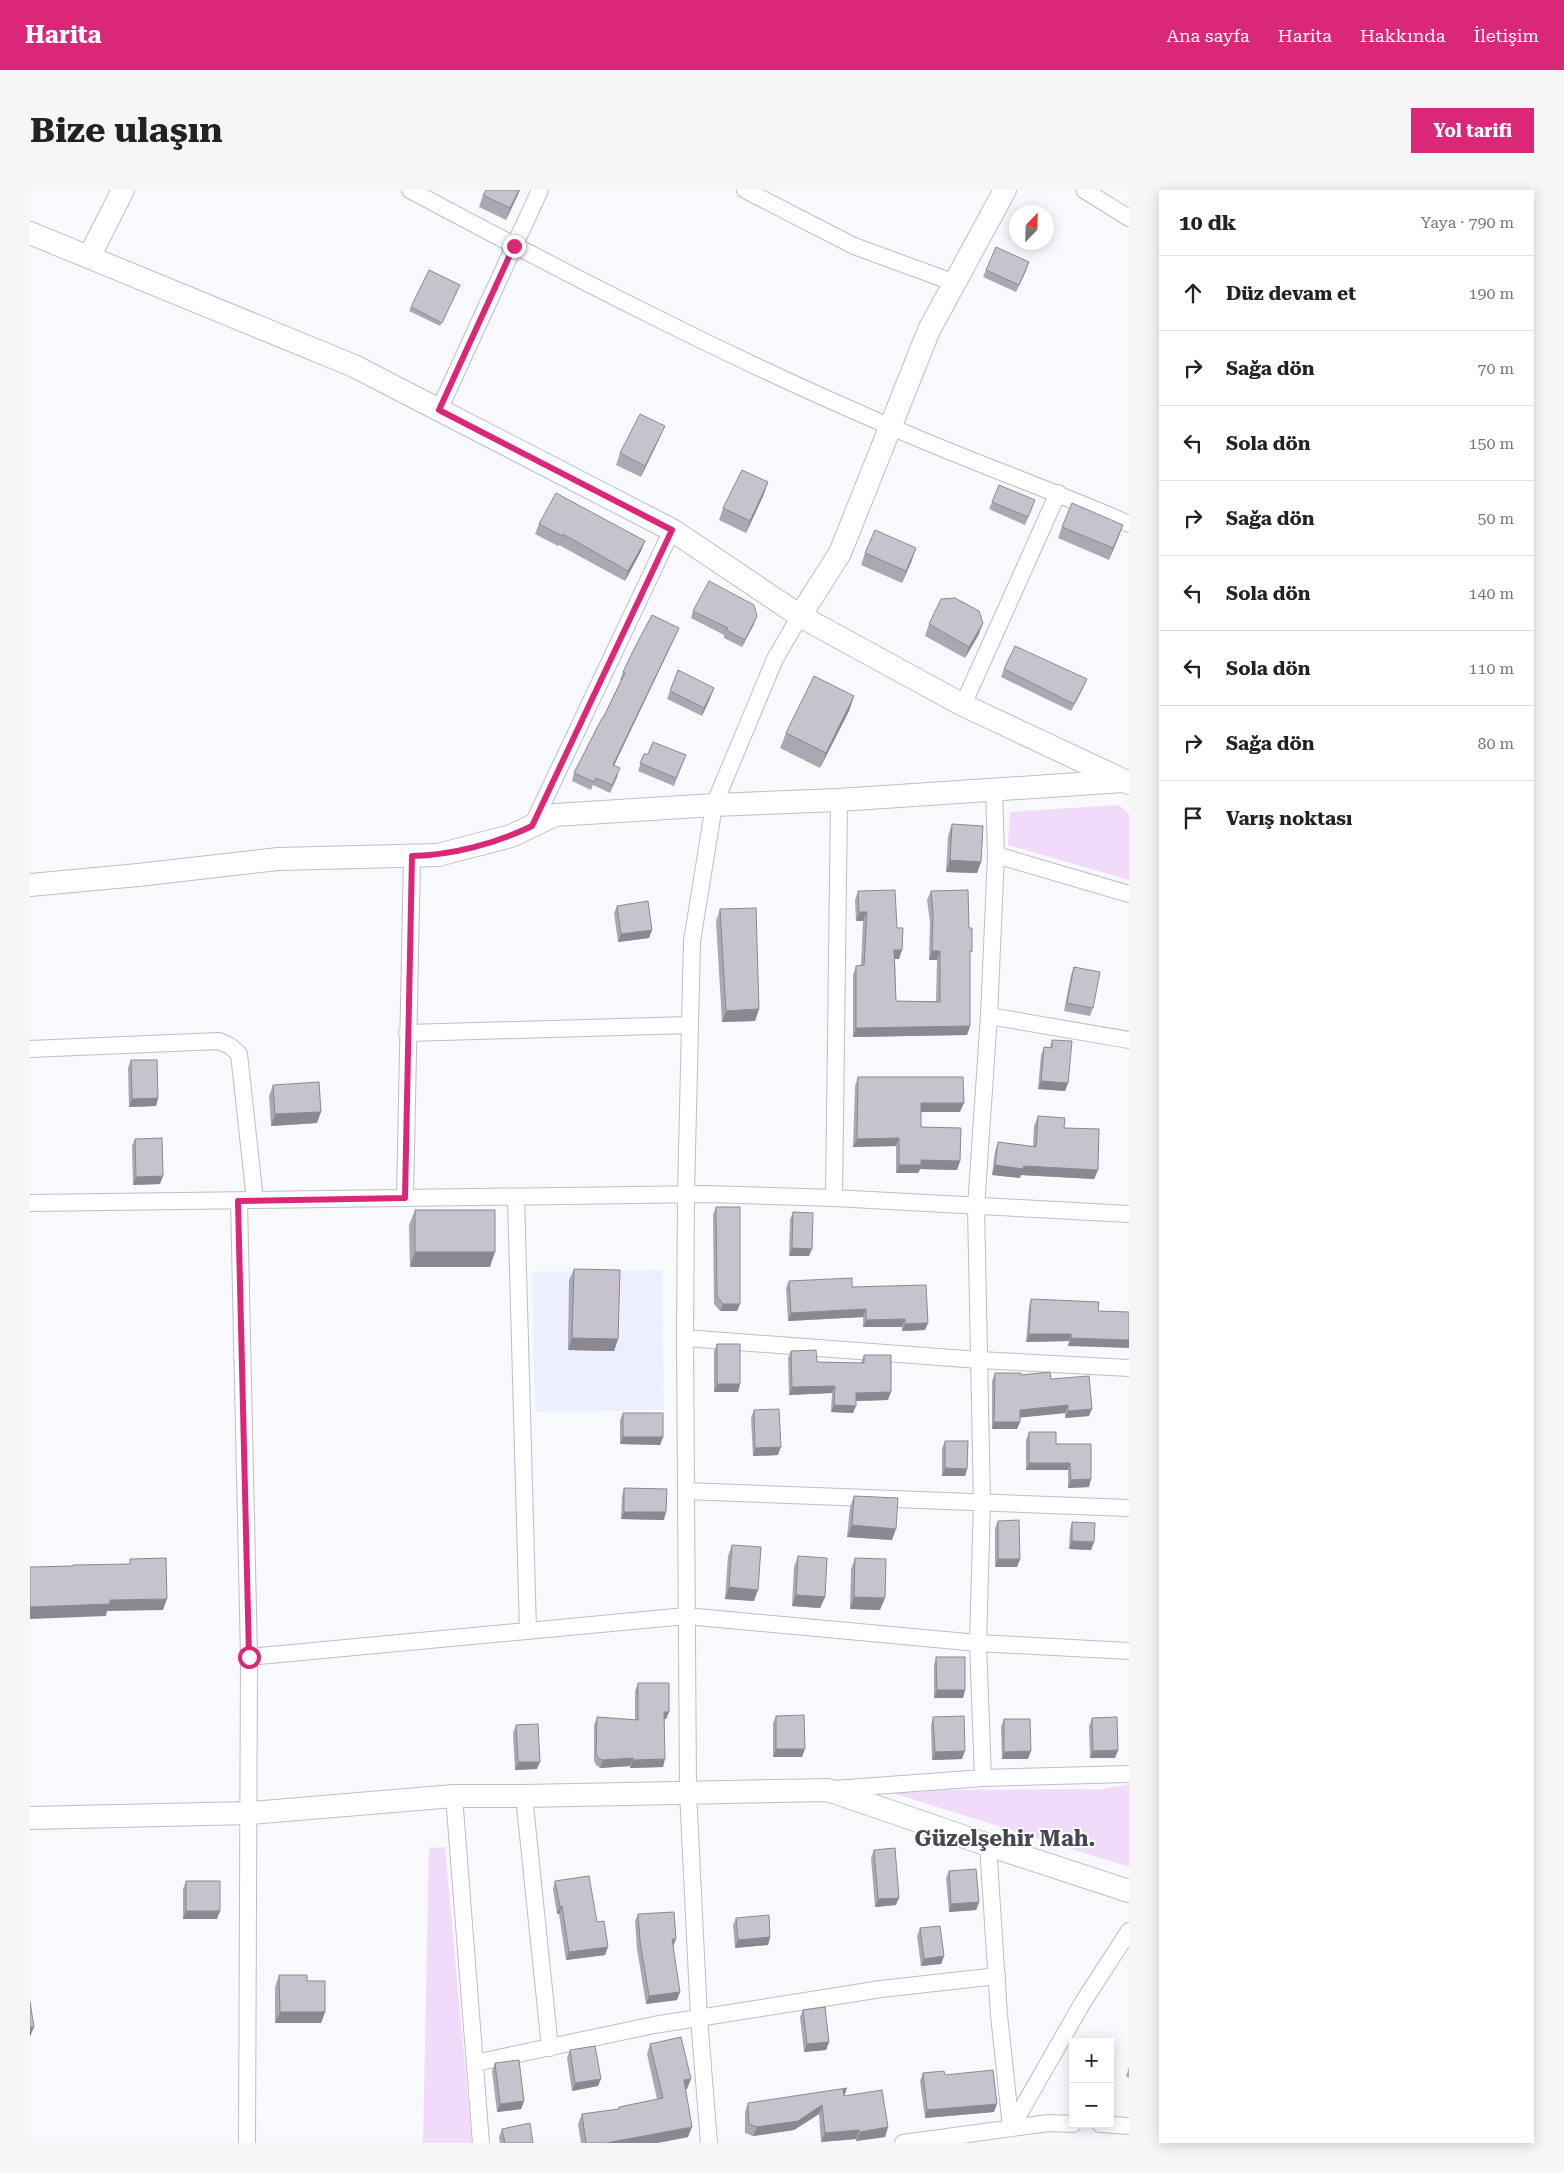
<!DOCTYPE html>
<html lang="tr">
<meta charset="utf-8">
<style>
body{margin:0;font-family:"Roboto Serif",serif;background:#f6f6f6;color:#222}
.controls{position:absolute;right:15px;bottom:15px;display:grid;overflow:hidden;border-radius:0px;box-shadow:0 2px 12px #0003}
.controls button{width:45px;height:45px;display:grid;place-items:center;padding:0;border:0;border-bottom:1px solid #e0e0e0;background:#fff;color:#222;font:25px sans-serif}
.compass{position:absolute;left:979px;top:15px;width:45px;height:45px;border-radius:50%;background:#fff;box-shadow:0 2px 12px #0003;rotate:23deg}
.stop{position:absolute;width:15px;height:15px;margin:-11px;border:4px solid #db2777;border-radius:50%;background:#fff}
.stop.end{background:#db2777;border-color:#fff;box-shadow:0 1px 5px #0008}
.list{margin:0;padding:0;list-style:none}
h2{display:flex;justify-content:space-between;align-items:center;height:65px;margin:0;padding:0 20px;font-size:21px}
h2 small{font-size:16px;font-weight:400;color:#767676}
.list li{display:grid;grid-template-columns:32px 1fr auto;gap:15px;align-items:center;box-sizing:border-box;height:75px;padding:0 20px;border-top:1px solid #e0e0e0}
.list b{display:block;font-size:19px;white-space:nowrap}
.list em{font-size:16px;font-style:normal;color:#767676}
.icon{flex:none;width:28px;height:28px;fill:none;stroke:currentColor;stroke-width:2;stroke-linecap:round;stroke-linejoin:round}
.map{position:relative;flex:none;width:1099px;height:1953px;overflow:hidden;border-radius:0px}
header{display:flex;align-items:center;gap:30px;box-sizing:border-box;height:70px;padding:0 25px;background:#db2777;color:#fff}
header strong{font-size:24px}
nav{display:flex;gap:28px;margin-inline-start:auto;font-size:18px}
.intro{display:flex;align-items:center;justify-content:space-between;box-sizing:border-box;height:120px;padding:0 30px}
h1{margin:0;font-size:35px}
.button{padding:12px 22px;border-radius:0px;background:#db2777;color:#fff;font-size:18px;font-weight:700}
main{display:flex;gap:30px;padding:0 30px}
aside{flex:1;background:#fff;border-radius:0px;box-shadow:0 2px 12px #0003}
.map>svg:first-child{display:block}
.built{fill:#eceffe}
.green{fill:#f2dafb}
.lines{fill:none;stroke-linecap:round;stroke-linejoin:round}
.street-casing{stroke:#bcbec9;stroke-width:18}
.secondary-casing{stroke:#bcbec9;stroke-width:24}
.street{stroke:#fff;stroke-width:16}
.secondary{stroke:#fff;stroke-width:22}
.wall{fill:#aaa8b2}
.shaded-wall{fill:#8b8891}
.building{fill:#c6c3cf;stroke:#8b8891}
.route{stroke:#db2777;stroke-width:6}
.labels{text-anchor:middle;stroke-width:4;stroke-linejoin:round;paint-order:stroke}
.district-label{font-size:22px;font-weight:bold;fill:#464851;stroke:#fff}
</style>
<header>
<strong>Harita</strong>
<nav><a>Ana sayfa</a><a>Harita</a><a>Hakkında</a><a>İletişim</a></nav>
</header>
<div class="intro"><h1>Bize ulaşın</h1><a class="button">Yol tarifi</a></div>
<main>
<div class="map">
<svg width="1099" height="1953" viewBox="0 0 1099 1953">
<rect width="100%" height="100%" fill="#f8f9fd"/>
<path class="built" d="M632,1080L634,1220L505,1222L502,1082Z"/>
<path class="green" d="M1089,615L1099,624V690L978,655L980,622Z
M1099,1594V1677L853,1600L1072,1599Z
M415,1657L442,1953H393L399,1658Z"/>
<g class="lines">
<defs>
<path id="street" d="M380,0C537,84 695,166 859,236C938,271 1020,299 1099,334
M715,0L824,56L925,93
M1054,0L1099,28
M409,220L510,0
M933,515L1028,303
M502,636L642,340
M966,665L1099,704
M959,826L1099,850
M377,843L660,835
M0,859L189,851L200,856L209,864L225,1010
M486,1007L498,1441
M375,1008L382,667
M804,1008L809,610
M209,1011L219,1467L217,1953
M0,1013L677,1004L804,1008L1099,1024
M655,1148L949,1170L1099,1178
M656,1301L1099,1318
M219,1467L656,1426L948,1453L1099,1461
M953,1588L948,1453L952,1312L946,1017L959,826L966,665L964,600
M804,1599L953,1588L1099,1584
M424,1606L451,1953
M494,1606L520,1858
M958,1655L969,1825L981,1938
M445,1873L624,1835L851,1799L967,1786
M1070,1934L1099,1936
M981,1938L1053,1812L1099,1741
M679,1953L669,1828L658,1602L655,1148L656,1004L662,751L684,615L745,469L770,426
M873,1953L1019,1933L1043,1934"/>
<path id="secondary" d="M0,43L324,176L642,340L770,426L933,515L1099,593
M59,67L93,0
M770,426L810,363L899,140L975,0
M0,695L108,685L248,669L408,665L481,646L525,625L684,615L809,610L1093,591
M0,1628L220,1623L424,1606H494L798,1600L958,1655L1099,1701"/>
</defs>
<use href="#street" class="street-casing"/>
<use href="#secondary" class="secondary-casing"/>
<use href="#street" class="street"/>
<use href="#secondary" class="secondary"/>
</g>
<path class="wall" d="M490,0L476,30L449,17L453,5Z
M997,79L986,102L953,87L956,80Z
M430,95L410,136L379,121L381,117Z
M630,247L611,287L586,275L590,263Z
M734,304L716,343L689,330L693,318Z
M1005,310L995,335L959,319L962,312Z
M509,334L615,351L611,361L595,391L529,355L528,356L505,344Z
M1032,337L1089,346L1079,370L1028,348Z
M835,363L882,370L872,393L831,375Z
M663,421L724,434L712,457L694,448V445L661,428Z
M899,434L949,444L935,468L895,446Z
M646,445L584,575L588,586L580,603L563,595L561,600L542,591L544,583L573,528L591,490H590L593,482Z
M974,479L1057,489L1054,496L1041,521L971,487Z
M648,480L681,506L672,526L637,509Z
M824,506L819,521L790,578L750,558L756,543Z
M614,564L656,565L644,596L608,581Z
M922,634L951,672L947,683L916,682L918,646Z
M828,701L867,738L869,769H865L866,811H906L907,770H899L900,732L897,710L901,701L940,766V836L937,845L823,847V785L826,776L831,775L833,731H826L825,710Z
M587,716L622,740L619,748L588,752L584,723Z
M690,719L729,819L725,831L692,832L686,731Z
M1044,777L1063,818L1060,826L1034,821L1041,785Z
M1022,850L1038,893L1035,901L1008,899L1011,865L1014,857H1020Z
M101,870L128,908L126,916L99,917L98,878Z
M828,887L930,922H891V937L930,971L927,980L890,979L888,983H866V956L823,957L825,896Z
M243,895L287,933L241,936L239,906Z
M1008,926L1034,938L1068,980L1064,989L991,985L990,988L962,985L965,961L968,952L1003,956L1004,936Z
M105,949L130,994L103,995L102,956Z
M686,1017L710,1114L707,1121H690L684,1114L683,1025Z
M385,1020L460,1077H380L379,1035Z
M763,1022L779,1066H759L760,1029Z
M544,1079L588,1149L584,1161L538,1160L539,1090Z
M759,1091L822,1097L898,1133L895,1140L872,1141V1137H833V1127L758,1131L756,1098Z
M1001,1109L1068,1121L1038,1156L1039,1151L996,1152L999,1117Z
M687,1154L710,1194L708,1202H684V1161Z
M761,1161L787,1172L831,1173L834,1165L858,1210L826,1211L823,1223L801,1222L802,1203L759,1205L758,1168Z
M965,1183L991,1185L1021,1189L1059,1226L1035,1228V1223L990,1227L987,1239H962V1191Z
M724,1220L748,1265L723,1266L721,1228Z
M593,1223L633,1247L630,1255L590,1254V1230Z
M999,1242L1026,1254L1059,1297L1038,1298V1280H996V1250Z
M915,1251L937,1279L935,1286H912V1258Z
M594,1298L634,1330L591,1329L592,1306Z
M824,1306L862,1350L817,1347L820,1317Z
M968,1331L990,1369L987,1377H965V1338Z
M1042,1332L1064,1352L1061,1360L1039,1359L1040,1340Z
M702,1355L724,1411L695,1409L698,1366Z
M768,1366L795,1407L790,1418L762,1416L764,1377Z
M825,1368L850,1420L820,1419L821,1379Z
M906,1467L935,1500L933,1508H904V1475Z
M608,1493L639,1522L636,1529H634L633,1577L600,1578V1576L570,1578L566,1575L564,1571V1535L567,1527L605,1530V1501Z
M746,1526L772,1567H743V1533Z
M903,1527L932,1569L902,1570L901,1535Z
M1062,1528L1088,1560L1085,1568H1060L1059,1536Z
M974,1529L998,1569H972L971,1537Z
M486,1535L507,1579L485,1580L483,1543Z
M844,1660L866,1715L845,1717L841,1668Z
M919,1681L949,1712L946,1720L919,1722L916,1688Z
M156,1691L187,1729H153V1699Z
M525,1691L575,1765L536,1770L529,1724H527L523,1699Z
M608,1724L643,1757L647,1810L616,1814L607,1759L605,1731Z
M706,1728L740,1747L738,1755L705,1758L703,1735Z
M890,1738L914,1766L911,1774L891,1776L887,1746Z
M249,1785L277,1791L295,1822L291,1833H245V1797Z
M773,1820L799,1852L796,1860L774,1862L770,1827Z
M620,1854L657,1899H655L658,1947L627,1953H551L548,1934L552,1924L588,1919L589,1917L627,1909L617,1864Z
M540,1860L568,1896L542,1901L537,1868Z
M465,1873L494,1911L491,1919L467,1922L462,1881Z
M1099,1877V1888L1096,1886Z
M893,1883L915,1885L964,1922L895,1928L890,1891Z
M814,1906L858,1937L855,1947L826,1951V1949L791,1952L789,1924L764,1940L723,1946L715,1943V1922L718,1913Z
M472,1939L503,1953H470L469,1947Z"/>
<path class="shaded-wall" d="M489,0H490L476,30L480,18Z
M635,236L630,247L611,287L615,276Z
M738,292L734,304L716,343L720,331Z
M1093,335L1089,346L1079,370L1083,358Z
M615,351L611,361L595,391L598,381Z
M886,358L882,370L872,393L876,381Z
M727,426L724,434L712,457L715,450Z
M953,433L949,444L935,468L939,457Z
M649,438L646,445L581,582L583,575Z
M1057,489L1054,496L1041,521L1044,514Z
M684,498L681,506L672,526L674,518Z
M824,506L819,521L790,578L796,563Z
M920,670L951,672L947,683L916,682Z
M829,722H837L833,731H826Z
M622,740L619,748L588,752L591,744Z
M864,760H872L869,769H861Z
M902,761H910L907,770H899Z
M729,819L725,831L692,832L696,821Z
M940,836L937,845L823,847L826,838Z
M1011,891L1038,893L1035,901L1008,899Z
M128,908L126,916L99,917L102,909Z
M891,913H934L930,922H888Z
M291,922L287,933L241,936L245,924Z
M869,948L866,956L823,957L827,949Z
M891,970L930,971L927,980L890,979L888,983H866L869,975Z
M965,975L994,976L1068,980L1064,989L991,985L990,988L962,985Z
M133,986L130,994L103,995L106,987Z
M762,1058L782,1059L779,1066H759Z
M385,1062H465L460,1077H380Z
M693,1114H710L707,1121H690Z
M836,1119L833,1127L758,1131L761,1123Z
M875,1129L872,1137H833L836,1130Z
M898,1133L895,1140L872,1141L875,1134Z
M999,1144H1041L1039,1151L996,1152Z
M542,1148L588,1149L584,1161L538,1160Z
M1041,1148L1099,1150V1158L1038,1156Z
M687,1194H710L708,1202H684Z
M805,1196L802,1203L759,1205L762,1197Z
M861,1202L858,1210L824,1211L826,1203Z
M804,1215L826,1216L823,1223L801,1222Z
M1038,1215L1035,1223L987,1228L990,1220Z
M1062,1219L1059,1226L1035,1228L1038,1221Z
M964,1232H990L987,1239H962Z
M593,1247H633L630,1255L590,1254Z
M751,1257L748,1265L723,1266L725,1258Z
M999,1273H1040L1038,1280H996Z
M915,1278L937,1279L935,1286H912Z
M1061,1289L1059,1297L1038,1298L1041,1290Z
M594,1322H636L634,1330L591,1329Z
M822,1335L866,1339L862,1350L817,1347Z
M1042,1351L1064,1352L1061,1360L1039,1359Z
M968,1369H990L987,1377H965Z
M699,1397L728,1400L724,1411L695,1409Z
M766,1405L795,1407L790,1418L762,1416Z
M824,1407L855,1408L850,1420L820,1419Z
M137,1409L133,1420L77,1421L76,1426L0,1429V1417L80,1410Z
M907,1500H935L933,1508H904Z
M634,1522H639L636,1529H631Z
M746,1559H775L772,1567H743Z
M1088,1560L1085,1568H1060L1063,1561Z
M935,1561L932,1569L902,1570L905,1562Z
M1001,1561L998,1569H972L974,1562Z
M603,1568L600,1576L570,1578L573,1570Z
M635,1569L633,1577L600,1578L603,1570Z
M488,1572H510L507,1579L485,1580Z
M869,1708L866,1715L845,1717L848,1709Z
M949,1712L946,1720L919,1722L921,1714Z
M532,1716L529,1724H527L530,1717Z
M156,1721H190L187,1729H153Z
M740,1747L738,1755L705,1758L708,1750Z
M642,1749H646L643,1757Z
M578,1757L575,1765L536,1770L539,1762Z
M914,1766L911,1774L891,1776L894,1769Z
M650,1802L647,1810L616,1814L619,1806Z
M250,1822H295L291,1833H245Z
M0,1837H4L0,1847Z
M799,1852L796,1860L774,1862L777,1854Z
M571,1889L568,1896L542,1901L545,1893Z
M661,1889L657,1899L650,1900L654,1890Z
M817,1898L814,1907L813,1900Z
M494,1911L491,1919L467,1922L470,1914Z
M967,1914L964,1922L895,1928L897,1920Z
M792,1915L789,1924L764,1940L723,1946L727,1937Z
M662,1937L658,1947L627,1953H576Z
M858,1937L855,1947L826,1951L830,1942Z
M829,1940L826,1949L791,1952L795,1943Z"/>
<path class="building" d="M456,0H489L480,18L453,5Z
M966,57L999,72L989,95L956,80Z
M399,80L430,95L412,133L381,117Z
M610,224L635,236L615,276L590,263Z
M712,280L738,292L720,331L693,318Z
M969,295L1005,310L998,327L962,312Z
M526,303L615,351L598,381L533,344L532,346L509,334Z
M1042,313L1093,335L1083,358L1032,337Z
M845,340L886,358L876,381L835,363Z
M679,391L724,415L727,426L715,450L696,440L698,438L663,421Z
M925,408L949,421L953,433L939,457L899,434L911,409Z
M622,425L649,438L583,575L590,578L582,595L566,588L564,592L544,583L572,528H573L595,483L593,482L604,459Z
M985,456L1057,489L1044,514L974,479Z
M648,480L684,498L674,518L640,501Z
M784,486L824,506L796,563L756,543Z
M623,552L656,565L646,588L610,573L614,564H618Z
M922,634L953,636L951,672L920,670Z
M865,700L867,738H873L872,760H864L866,811L910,812V761H902L903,723L901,701L938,700L939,738H942V762L940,761V836L826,838V776L834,775L837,722H829L828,701Z
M618,711L622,740L591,744L587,716Z
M726,718L729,819L696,821L690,719Z
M1044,777L1070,782L1063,818L1037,813Z
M1022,850L1042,851L1038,893L1011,891L1014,857L1022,858Z
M101,870H127L128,908L102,909Z
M828,887H933L934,913H891V937L931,938L930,971L891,970V975H869V948L827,949Z
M289,892L291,922L245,924L243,895Z
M1008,926L1035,928L1034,938L1069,939L1068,980L994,976L993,979L965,975L968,952L1006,957Z
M132,948L133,986L106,987L105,949Z
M686,1017H710V1114H693L687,1106Z
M385,1020H465V1062H385Z
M763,1022L783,1023L782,1059L762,1058Z
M544,1079L590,1080L588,1149L542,1148Z
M822,1088V1097L896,1095L898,1133L875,1134V1129L836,1130V1119L761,1123L759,1091Z
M1001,1109L1069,1112L1068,1121L1099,1122V1150L1041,1148V1144H999Z
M687,1154H710V1194H687Z
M786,1160L787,1172L834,1173V1165H861V1202L826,1203V1216L804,1215L805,1196L762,1197L761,1161Z
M1020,1182L1021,1189L1059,1186L1062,1219L1038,1221V1215L990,1220V1232H964L965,1183H991V1185Z
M749,1219L751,1257L725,1258L724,1220Z
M593,1223H633V1247H593Z
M999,1242H1026V1254H1061V1289L1041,1290L1040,1273H999Z
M915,1251H938L937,1279L915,1278Z
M594,1298L637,1299L636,1322H594Z
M824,1306L868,1308L866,1339L822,1335Z
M989,1330L990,1369H968V1331Z
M1042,1332L1065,1333L1064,1352L1042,1351Z
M702,1355L731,1357L728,1400L699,1397Z
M768,1366L797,1368L795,1407L766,1405Z
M136,1368L137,1409L80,1410V1414L0,1417V1377L43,1376V1375L100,1374V1369Z
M825,1368L856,1369L855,1408L824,1407Z
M906,1467H935V1500H907Z
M608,1493H639V1522H634L635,1569L603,1570V1568L573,1570L568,1568L566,1564L567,1527L608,1530Z
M774,1525L775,1559H746V1526Z
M934,1526L935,1561L905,1562L903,1527Z
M1087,1527L1088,1560L1063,1561L1062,1528Z
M974,1529H1000L1001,1561L974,1562Z
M508,1534L510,1572H488L486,1535Z
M865,1658L869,1708L848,1709L844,1660Z
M946,1679L949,1712L921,1714L919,1681Z
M559,1686L567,1732L574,1731L578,1757L539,1762L532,1716L530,1717L525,1691Z
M156,1691H190V1721H156Z
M644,1722L646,1749H642L650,1802L619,1806L610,1751L608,1724Z
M739,1725L740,1747L708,1750L706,1728Z
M910,1736L914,1766L894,1769L890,1738Z
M249,1785H277V1791H295V1822H250Z
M0,1812L4,1837H0Z
M795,1817L799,1852L777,1854L773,1820Z
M651,1847L661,1889L654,1890L662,1937L576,1953H556L552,1924L589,1919V1917L633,1908L620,1854Z
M565,1856L571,1889L545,1893L540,1860Z
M489,1870L494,1911L470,1914L465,1873Z
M963,1880L967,1914L897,1920L893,1883L914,1881L915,1885Z
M817,1898L813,1900L814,1906L852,1900L858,1937L830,1942L829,1940L795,1943L792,1915L768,1931L727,1937L719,1934L718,1913Z
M500,1933L503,1953H475L472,1939Z"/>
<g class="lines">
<path class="route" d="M219,1467L208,1011L375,1008L382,666C422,665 465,654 502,636L642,340L409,220L484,56"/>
</g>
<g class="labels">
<g class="district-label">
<text x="975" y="1656">Güzelşehir Mah.</text>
</g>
</g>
</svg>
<div class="controls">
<button>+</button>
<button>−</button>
</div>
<svg class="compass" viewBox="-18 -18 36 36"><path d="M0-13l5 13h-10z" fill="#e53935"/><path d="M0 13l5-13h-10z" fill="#767676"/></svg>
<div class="stop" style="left:219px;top:1467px"></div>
<div class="stop end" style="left:484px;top:56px"></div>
</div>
<aside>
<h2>10 dk<small>Yaya · 790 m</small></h2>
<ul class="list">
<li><svg class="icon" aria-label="ahead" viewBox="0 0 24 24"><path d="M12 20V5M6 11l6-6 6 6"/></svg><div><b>Düz devam et</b></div><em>190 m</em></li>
<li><svg class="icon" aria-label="right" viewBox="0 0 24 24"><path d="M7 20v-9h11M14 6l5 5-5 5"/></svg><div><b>Sağa dön</b></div><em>70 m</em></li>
<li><svg class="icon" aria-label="left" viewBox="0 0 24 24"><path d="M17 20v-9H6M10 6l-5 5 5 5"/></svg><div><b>Sola dön</b></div><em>150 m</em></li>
<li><svg class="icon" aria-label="right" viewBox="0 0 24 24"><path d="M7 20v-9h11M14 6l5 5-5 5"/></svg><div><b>Sağa dön</b></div><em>50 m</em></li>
<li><svg class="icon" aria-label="left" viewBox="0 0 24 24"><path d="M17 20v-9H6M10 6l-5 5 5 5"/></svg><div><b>Sola dön</b></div><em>140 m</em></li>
<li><svg class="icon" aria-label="left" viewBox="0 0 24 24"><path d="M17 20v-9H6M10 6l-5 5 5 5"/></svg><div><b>Sola dön</b></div><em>110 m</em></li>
<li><svg class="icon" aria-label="right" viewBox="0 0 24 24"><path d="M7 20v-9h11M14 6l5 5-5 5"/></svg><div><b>Sağa dön</b></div><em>80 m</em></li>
<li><svg class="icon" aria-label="arrive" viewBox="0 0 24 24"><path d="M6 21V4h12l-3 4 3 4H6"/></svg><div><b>Varış noktası</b></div></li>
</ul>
</aside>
</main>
